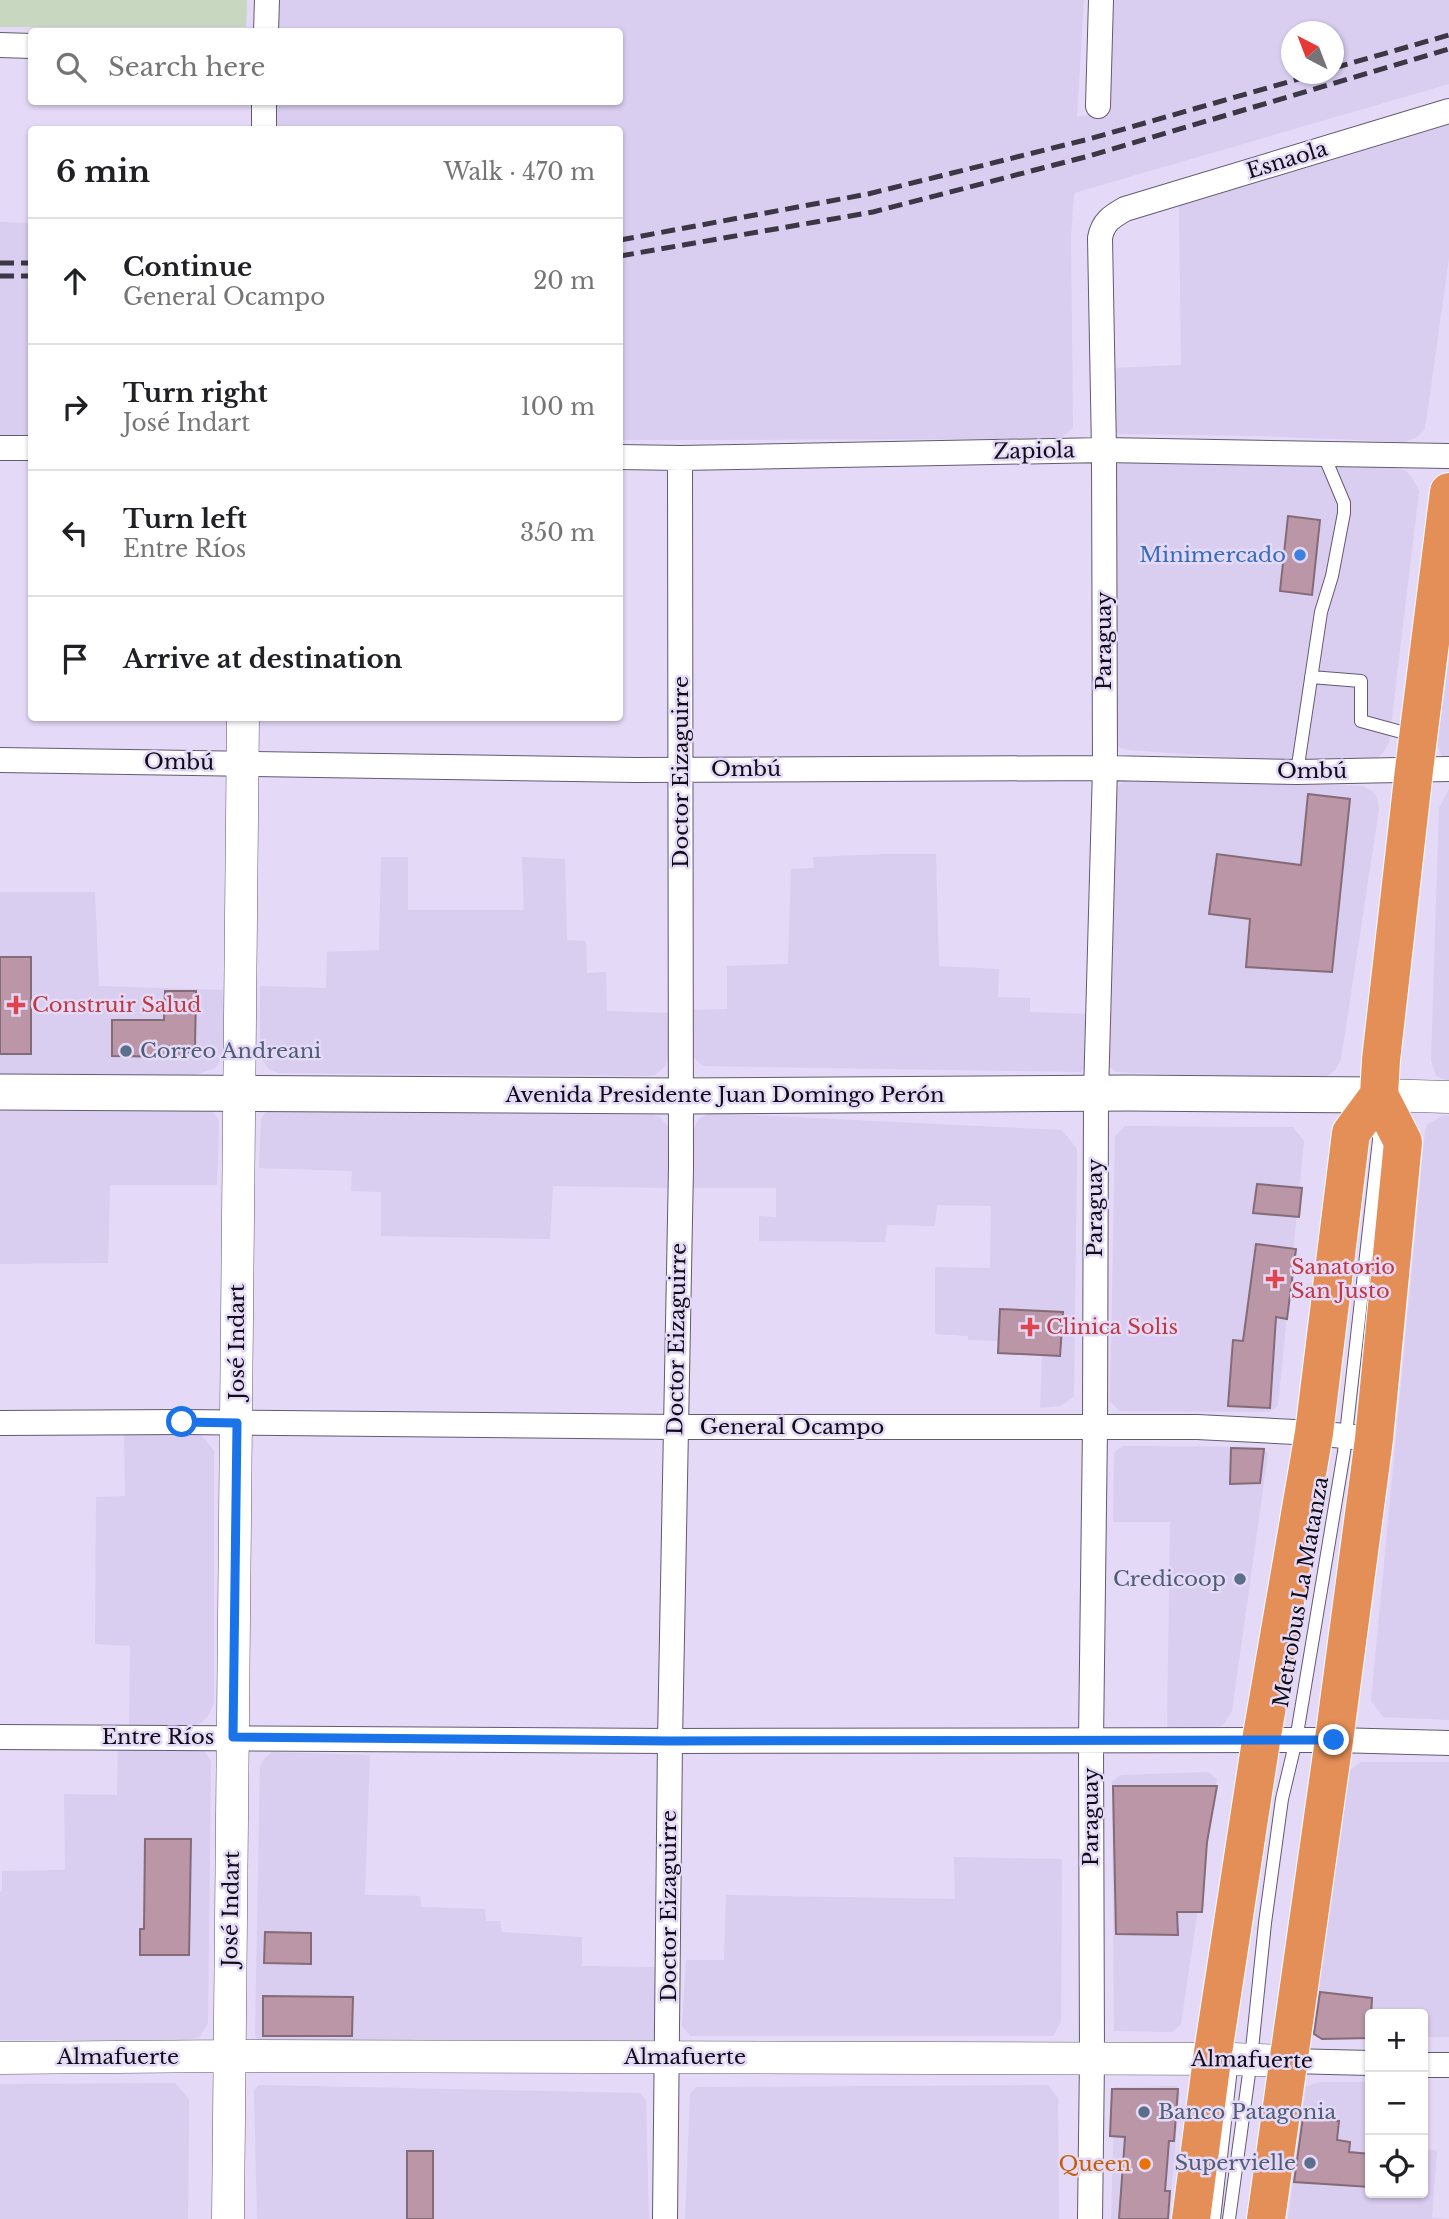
<!DOCTYPE html>
<meta charset="utf-8">
<style>
body{margin:0;font-family:"Libre Baskerville",serif;background:#f2f2f2;color:#202124}
.controls{position:absolute;right:21px;bottom:21px;display:grid;overflow:hidden;border-radius:7px;box-shadow:0 2px 5px #0004}
.controls button{width:63px;height:63px;display:grid;place-items:center;padding:0;border:0;border-bottom:2px solid #e0e0e0;background:#fff;color:#202124;font:35px sans-serif}
.compass{position:absolute;left:1281px;top:21px;width:63px;height:63px;border-radius:50%;background:#fff;box-shadow:0 2px 5px #0004;rotate:318deg}
.stop{position:absolute;width:21px;height:21px;margin:-16px;border:5px solid #1a73e8;border-radius:50%;background:#fff}
.stop.end{background:#1a73e8;border-color:#fff;box-shadow:0 2px 7px #0008}
.list{margin:0;padding:0;list-style:none}
h2{display:flex;justify-content:space-between;align-items:center;height:91px;margin:0;padding:0 28px;font-size:30px}
h2 small{font-size:23px;font-weight:400;color:#757577}
.list li{display:grid;grid-template-columns:46px 1fr auto;gap:21px;align-items:center;box-sizing:border-box;height:126px;padding:0 28px;border-top:2px solid #e0e0e0}
.list b{display:block;font-size:26px;white-space:nowrap}
.list p{margin:0;font-size:23px;white-space:nowrap;color:#757577}
.list em{font-size:23px;font-style:normal;color:#757577}
.icon{flex:none;width:38px;height:38px;fill:none;stroke:currentColor;stroke-width:2;stroke-linecap:round;stroke-linejoin:round}
.map{position:relative;flex:none;width:1449px;height:2219px;overflow:hidden}
.search{position:absolute;background:#fff;box-shadow:0 2px 5px #0004;left:28px;top:28px;width:595px;height:77px;display:flex;align-items:center;gap:18px;box-sizing:border-box;padding:0 24px;border-radius:7px;color:#757577;font-size:26px}
.panel{position:absolute;background:#fff;box-shadow:0 2px 5px #0004;left:28px;top:126px;width:595px;height:595px;border-radius:7px}
.map>svg:first-child{display:block}
.built{fill:#d9cdf0;fill-rule:evenodd}
.green{fill:#c7d7c0}
.building{fill:#ba96a7;stroke:#856a77;stroke-width:2}
.lines{fill:none;stroke-linecap:round;stroke-linejoin:round}
.service-casing{stroke:#635a72;stroke-width:14}
.minor-casing{stroke:#635a72;stroke-width:26}
.tertiary-casing{stroke:#635a72;stroke-width:33}
.secondary-casing{stroke:#635a72;stroke-width:37}
.trunk-casing{stroke:#fff;stroke-width:40}
.service{stroke:#fff;stroke-width:12}
.minor{stroke:#fff;stroke-width:24}
.tertiary{stroke:#fff;stroke-width:32}
.secondary{stroke:#fff;stroke-width:35}
.trunk{stroke:#e48e58;stroke-width:38}
.rail{stroke:#3c3744;stroke-width:5;stroke-dasharray:14 7;stroke-linecap:butt}
.route{stroke:#1a73e8;stroke-width:9}
.shop-dot{fill:#3f7fe0;stroke:#e4d9f6;stroke-width:2.5}
.health-dot{fill:#e0444e;stroke:#e4d9f6;stroke-width:2.5}
.service-dot{fill:#5c6f8a;stroke:#e4d9f6;stroke-width:2.5}
.food-dot{fill:#e8710a;stroke:#e4d9f6;stroke-width:2.5}
.labels{text-anchor:middle;stroke-width:5;stroke-linejoin:round;paint-order:stroke}
.street-label{font-size:21px;fill:#0f0c15;stroke:#e4d9f6}
.shop-label{font-size:21px;fill:#366cbe;stroke:#e4d9f6;text-anchor:end}
.health-label{font-size:21px;fill:#be3a42;stroke:#e4d9f6;text-anchor:start}
.service-label{font-size:21px;fill:#4e5e75;stroke:#e4d9f6;text-anchor:start}
.food-label{font-size:21px;fill:#c56008;stroke:#e4d9f6;text-anchor:end}
</style>
<div class="map">
<svg width="1449" height="2219" viewBox="0 0 1449 2219">
<rect width="100%" height="100%" fill="#e4d9f6"/>
<path class="built" d="M278,0H1084L1077,117L1110,110V0H1449V84L1074,193L1071,237L1073,428L1059,439L620,440V130H276V102H620V32L277,31ZM1292,32H1334V74H1292Z
M1449,121V258L1425,429L1417,437L1405,442L1261,436L1119,434L1113,430L1114,368L1181,365L1179,206Z
M0,222L31,223V439H0Z
M1127,461L1292,462L1397,468L1406,471L1413,479L1419,491L1389,742L1383,753L1374,761L1365,766L1127,750L1117,746L1111,472L1118,464Z
M1449,660V760H1448L1441,755L1437,744Z
M1125,779L1362,786L1372,791L1377,797L1379,809L1341,1059L1336,1069L1329,1075L1321,1079L1309,1080L1116,1072L1109,1066L1117,787Z
M1449,789V1081L1436,1076L1431,1061L1439,808Z
M887,854H936L939,966L999,969L998,997L1030,998V1012L1089,1014L1090,1062L1081,1072L704,1066L698,1062L693,1056L692,1010L727,1009V966L788,964L791,869L814,868L813,857Z
M381,857H408V910H524L522,857L565,859L567,940L586,941L587,973L606,972L607,1011L671,1013L669,1057L665,1066L655,1075L648,1076L279,1073L269,1069L263,1061L260,1050V986L326,988L327,952L379,950Z
M0,892H95L99,986L223,990L225,1045L222,1058L215,1068L195,1075L0,1074Z
M0,1108L207,1109L214,1113L219,1121L217,1185H110L108,1263L0,1264Z
M268,1111L654,1115L661,1118L669,1128L671,1188L553,1186L550,1239L381,1236V1192L351,1191L352,1171L259,1168L261,1120L264,1114Z
M709,1113L1062,1130L1077,1149L1074,1396L1061,1406L1040,1408L1042,1355L998,1353V1341L968,1340V1336L935,1334V1267L990,1268L991,1206L937,1205L935,1226L887,1225L885,1242L759,1241V1216L776,1217V1188H689L690,1135L699,1119Z
M1442,1116H1449V1720L1383,1717L1371,1701L1425,1131L1428,1124Z
M1125,1126L1293,1127L1304,1141L1278,1406L1269,1412L1120,1411L1110,1402L1115,1136Z
M124,1430L195,1432L203,1437L214,1451V1703L208,1716L201,1723L192,1726L129,1727L130,1646L95,1644L96,1497L125,1496Z
M1122,1446L1263,1447L1268,1454L1232,1711L1224,1724L1216,1729H1167L1170,1522H1113L1114,1453Z
M118,1743L202,1747L211,1762L208,2023L200,2037L186,2040H0V1892L2,1891V1871L65,1870L64,1794L117,1795Z
M272,1752L370,1755L365,1895L420,1896L421,1907L485,1909L486,1921H500L502,1932L582,1937V1966L664,1967L662,2024L653,2040L636,2044L259,2042L255,2035L260,1766L265,1758Z
M1361,1762H1449V2037H1423V2014H1370V2038L1322,2039L1312,2030L1338,1828L1350,1770Z
M1208,1772L1217,1779L1181,2024L1172,2032L1114,2031L1112,1782L1121,1775Z
M954,1857L1062,1859L1061,2022L1053,2036H690L682,2026L686,1960H724L726,1895L955,1899Z
M1319,2082H1370V2193H1423V2148L1437,2151L1432,2218L1449,2219H1288L1306,2087Z
M175,2083L189,2099L188,2219H0V2084Z
M259,2085L640,2093L646,2101L649,2219H257L254,2091Z
M1048,2085L1058,2098L1059,2219H685L690,2094L697,2087Z
M1176,2086L1180,2092L1169,2219H1111L1115,2087Z"/>
<path class="green" d="M0,0H247L246,27H0Z"/>
<path class="building" d="M1288,516L1320,520L1312,595L1280,591Z
M1308,794L1350,799L1332,972L1246,967L1250,919L1209,914L1217,854L1301,865Z
M0,957H31V1054H0Z
M165,991H196L195,1047L182,1057L112,1056V1020H164Z
M1257,1184L1302,1188L1299,1217L1253,1213Z
M1256,1244L1296,1249L1287,1319L1276,1317L1270,1408L1228,1406L1233,1340L1243,1341Z
M1000,1309L1063,1312L1060,1356L998,1353Z
M1231,1448L1264,1449L1260,1483L1230,1484Z
M1113,1786H1217L1207,1842L1202,1912H1177L1178,1935L1116,1934Z
M145,1839H191L189,1955H140V1929H144Z
M265,1932L311,1933V1964L264,1963Z
M1320,1992L1372,1998L1370,2038L1322,2039L1314,2034Z
M263,1996L353,1997L352,2036H263Z
M1112,2089H1178L1174,2141H1169L1165,2191H1170L1168,2219H1119L1125,2137L1110,2136Z
M1303,2117L1339,2121L1337,2140L1350,2142L1349,2152L1370,2154V2187L1294,2182Z
M407,2151H433V2219H407Z"/>
<g class="lines">
<defs>
<path id="service" d="M1311,677L1361,681V721L1416,736
M1297,772L1321,612L1332,576L1344,513V503L1323,453
M1214,2219L1232,2059
M1229,2219L1251,2059L1265,1923L1282,1799L1296,1740L1344,1452L1379,1140V1121"/>
<path id="minor" d="M266,32L267,0
M0,45L32,46
M1098,106L1101,0
M264,130V102
M0,448H32
M620,457L680,458L1104,450L1449,456
M0,760L636,770L1105,768L1297,772L1449,769
M0,1423L182,1422L675,1427H1197L1314,1433L1374,1439
M0,1737L670,1741L1334,1740L1449,1743
M1289,2061L1370,2063
M1423,2065H1449
M665,2219L670,1741L681,1167L680,458
M1090,2219L1092,2059L1091,1741L1095,1427L1096,1094L1105,768L1104,450L1100,238C1103,222 1111,217 1125,209L1449,111"/>
<path id="tertiary" d="M1379,1095L1449,1097
M0,2058L230,2056L1232,2059L1289,2061
M228,2219L243,718"/>
<path id="secondary" d="M0,1092L679,1096L1129,1093L1379,1095"/>
<path id="trunk" d="M1191,2219L1212,2059L1261,1741L1314,1433L1351,1133L1379,1095
M1266,2219L1334,1740L1374,1439L1403,1142L1379,1095L1381,1060L1414,770L1449,492"/>
</defs>
<use href="#service" class="service-casing"/>
<use href="#minor" class="minor-casing"/>
<use href="#tertiary" class="tertiary-casing"/>
<use href="#secondary" class="secondary-casing"/>
<use href="#trunk" class="trunk-casing"/>
<use href="#service" class="service"/>
<use href="#minor" class="minor"/>
<use href="#tertiary" class="tertiary"/>
<use href="#secondary" class="secondary"/>
<use href="#trunk" class="trunk"/>
<path class="rail" d="M1334,68L1449,35
M620,240L868,194L1089,139L1316,74
M620,256L873,212L1089,156L1449,49
M0,263H32
M0,276H32"/>
</g>
<g class="lines">
<path class="route" d="M182,1422L237,1423L233,1737L670,1741L1334,1740"/>
</g>
<circle class="shop-dot" cx="1300" cy="555" r="7"/>
<g class="health-dot">
<path d="M12.5 994.5h7v7h7v7h-7v7h-7v-7h-7v-7h7z"/>
<path d="M1271.5 1268.5h7v7h7v7h-7v7h-7v-7h-7v-7h7z"/>
<path d="M1026.5 1316.5h7v7h7v7h-7v7h-7v-7h-7v-7h7z"/>
</g>
<g class="service-dot">
<circle cx="126" cy="1051" r="7"/>
<circle cx="1240" cy="1579" r="7"/>
<circle cx="1144" cy="2112" r="7"/>
<circle cx="1310" cy="2163" r="7"/>
</g>
<circle class="food-dot" cx="1145" cy="2164" r="7"/>
<g class="labels">
<g class="street-label">
<text transform="translate(1287 160) rotate(-17)" y="7">Esnaola</text>
<text transform="translate(1034 451) rotate(-1)" y="7">Zapiola</text>
<text transform="translate(1104 641) rotate(-90)" y="7">Paraguay</text>
<text transform="translate(179 762) rotate(1)" y="7">Ombú</text>
<text x="746" y="776">Ombú</text>
<text x="1312" y="778">Ombú</text>
<text transform="translate(681 772) rotate(-90)" y="7">Doctor Eizaguirre</text>
<text x="725" y="1102">Avenida Presidente Juan Domingo Perón</text>
<text transform="translate(1095 1208) rotate(-90)" y="7">Paraguay</text>
<text transform="translate(677 1339) rotate(-89)" y="7">Doctor Eizaguirre</text>
<text transform="translate(237 1342) rotate(-90)" y="7">José Indart</text>
<text x="792" y="1434">General Ocampo</text>
<text transform="translate(1301 1592) rotate(-80)" y="7">Metrobus La Matanza</text>
<text x="158" y="1744">Entre Ríos</text>
<text transform="translate(1091 1817) rotate(-90)" y="7">Paraguay</text>
<text transform="translate(669 1906) rotate(-90)" y="7">Doctor Eizaguirre</text>
<text transform="translate(231 1909) rotate(-89)" y="7">José Indart</text>
<text x="118" y="2064">Almafuerte</text>
<text x="685" y="2064">Almafuerte</text>
<text transform="translate(1252 2060) rotate(1)" y="7">Almafuerte</text>
</g>
<g class="shop-label">
<text x="1286" y="562">Minimercado</text>
</g>
<g class="health-label">
<text x="32" y="1012">Construir Salud</text>
<text x="1291" y="1274">Sanatorio<tspan x="1291" dy="24">San Justo</tspan></text>
<text x="1046" y="1334">Clinica Solis</text>
</g>
<g class="service-label">
<text x="140" y="1058">Correo Andreani</text>
<text x="1226" y="1586" text-anchor="end">Credicoop</text>
<text x="1158" y="2119">Banco Patagonia</text>
<text x="1296" y="2170" text-anchor="end">Supervielle</text>
</g>
<g class="food-label">
<text x="1131" y="2171">Queen</text>
</g>
</g>
</svg>
<div class="controls">
<button>+</button>
<button>−</button>
<button><svg class="icon" aria-label="locate" viewBox="0 0 24 24"><circle cx="12" cy="12" r="6"/><path d="M12 2v4M12 18v4M2 12h4M18 12h4"/></svg></button>
</div>
<svg class="compass" viewBox="-18 -18 36 36"><path d="M0-13l5 13h-10z" fill="#e53935"/><path d="M0 13l5-13h-10z" fill="#757577"/></svg>
<div class="stop" style="left:182px;top:1422px"></div>
<div class="stop end" style="left:1334px;top:1740px"></div>
<div class="search"><svg class="icon" aria-label="search" viewBox="0 0 24 24"><circle cx="10" cy="10" r="6"/><path d="M15 15l6 6"/></svg>Search here</div>
<section class="panel">
<h2>6 min<small>Walk · 470 m</small></h2>
<ul class="list">
<li><svg class="icon" aria-label="ahead" viewBox="0 0 24 24"><path d="M12 20V5M6 11l6-6 6 6"/></svg><div><b>Continue</b><p>General Ocampo</p></div><em>20 m</em></li>
<li><svg class="icon" aria-label="right" viewBox="0 0 24 24"><path d="M7 20v-9h11M14 6l5 5-5 5"/></svg><div><b>Turn right</b><p>José Indart</p></div><em>100 m</em></li>
<li><svg class="icon" aria-label="left" viewBox="0 0 24 24"><path d="M17 20v-9H6M10 6l-5 5 5 5"/></svg><div><b>Turn left</b><p>Entre Ríos</p></div><em>350 m</em></li>
<li><svg class="icon" aria-label="arrive" viewBox="0 0 24 24"><path d="M6 21V4h12l-3 4 3 4H6"/></svg><div><b>Arrive at destination</b></div></li>
</ul>
</section>
</div>
